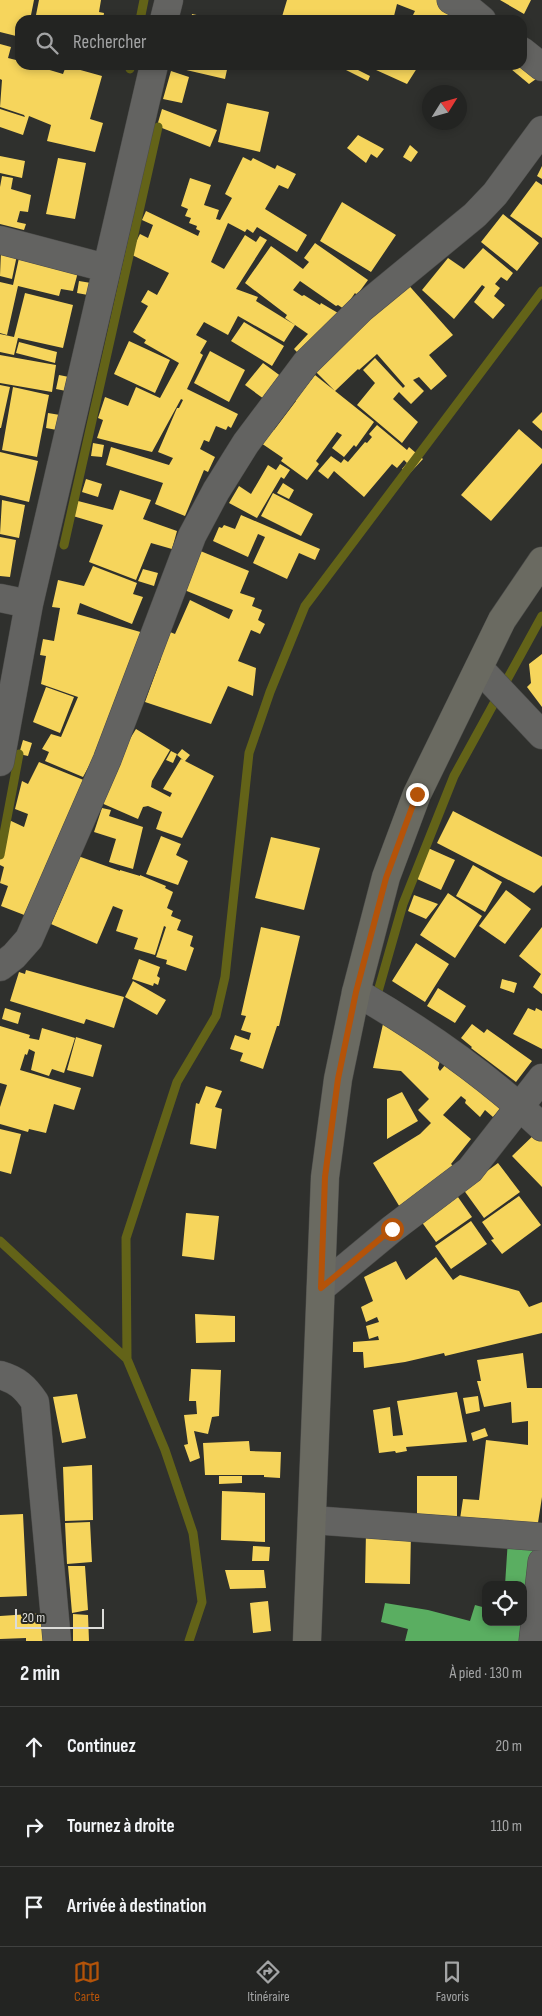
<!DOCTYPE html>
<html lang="fr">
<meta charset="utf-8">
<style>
body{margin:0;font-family:"Sofia Sans Condensed",sans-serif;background:#2f302f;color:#f1f3f6}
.controls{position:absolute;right:15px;bottom:15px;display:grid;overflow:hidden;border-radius:10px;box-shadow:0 2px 8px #0003}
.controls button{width:45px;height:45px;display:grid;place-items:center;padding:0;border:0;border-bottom:1px solid #404140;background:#232422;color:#f1f3f6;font:25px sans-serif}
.compass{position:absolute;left:422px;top:85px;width:45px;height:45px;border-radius:50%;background:#232422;box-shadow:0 2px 8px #0003;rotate:53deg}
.scale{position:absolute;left:15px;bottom:12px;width:89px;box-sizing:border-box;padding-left:5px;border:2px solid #dcdcd9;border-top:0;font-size:14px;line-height:18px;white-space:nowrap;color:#dcdcd9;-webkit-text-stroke:4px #262722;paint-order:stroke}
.stop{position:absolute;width:15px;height:15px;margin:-11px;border:4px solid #b45309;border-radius:50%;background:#fff}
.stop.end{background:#b45309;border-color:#fff;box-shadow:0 1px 5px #0008}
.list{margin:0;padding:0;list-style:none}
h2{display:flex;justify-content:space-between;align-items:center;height:65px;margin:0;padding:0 20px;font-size:21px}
h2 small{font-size:16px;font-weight:400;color:#a3a4a5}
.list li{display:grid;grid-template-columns:32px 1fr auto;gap:15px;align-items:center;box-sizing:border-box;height:80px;padding:0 20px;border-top:1px solid #404140}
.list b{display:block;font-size:19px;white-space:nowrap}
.list em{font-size:16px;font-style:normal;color:#a3a4a5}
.icon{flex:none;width:28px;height:28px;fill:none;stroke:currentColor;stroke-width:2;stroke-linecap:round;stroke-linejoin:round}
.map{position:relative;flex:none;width:542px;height:1641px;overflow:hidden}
.search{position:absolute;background:#232422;box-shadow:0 2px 8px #0003;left:15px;right:15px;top:15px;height:55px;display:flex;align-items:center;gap:12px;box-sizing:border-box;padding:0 18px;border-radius:15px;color:#a3a4a5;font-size:19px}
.sheet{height:305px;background:#232422}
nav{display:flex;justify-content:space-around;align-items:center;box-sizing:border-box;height:70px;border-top:1px solid #404140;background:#232422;font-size:14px;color:#a3a4a5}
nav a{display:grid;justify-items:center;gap:2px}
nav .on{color:#b45309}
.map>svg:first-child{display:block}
.homes{fill:#f6d55c}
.public{fill:#5aae61}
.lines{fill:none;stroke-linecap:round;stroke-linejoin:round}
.stream{stroke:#636318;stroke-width:9}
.minor-casing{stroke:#4b4b49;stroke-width:29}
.major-casing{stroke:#4b4b49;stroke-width:29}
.minor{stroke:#636361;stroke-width:28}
.major{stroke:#6a6a61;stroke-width:28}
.route{stroke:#b45309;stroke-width:6}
</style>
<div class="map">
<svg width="542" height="1641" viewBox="0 0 542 1641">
<rect width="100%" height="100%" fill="#2f302d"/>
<path class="homes" d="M0,0H34L30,20H20V37L0,32Z
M39,0H101L99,12L104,13L103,20H35Z
M287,0H437L457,10L451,20H413L411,19L415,11L397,4L393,20H281Z
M500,0H531L524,14Z
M192,14L215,19V20H191Z
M0,44L11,47L8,58L20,61V65H33L63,74L66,66L102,76L90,119L103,123L95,152L47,141L51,125L29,116L23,135L0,127V109L25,117L24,115L0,107L2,80L0,79Z
M182,65H228L225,79L182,69Z
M336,65H348L370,76L368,81Z
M365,65H419L407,84Z
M514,65H522L536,79L529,84L511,69Z
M171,71L189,77L182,103L163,99Z
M227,103L269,112L260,152L218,142Z
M162,109L217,130L210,147L157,126Z
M358,135L384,149L377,158L371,154L366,163L347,148Z
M410,145L418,152L411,162L403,157Z
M0,156L25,161L22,178L0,173Z
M243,157L251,161L253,158L275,169L277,165L296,174L288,189L279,185L265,209L307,235L297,252L257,227L253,233L247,229L245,232L228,223L211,262L224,269L245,235L256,242L260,236L267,240L236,289L258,297L256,301L295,325L284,342L238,316L228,335L204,322L196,335L207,341L200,353L203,355L187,389L238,414L231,428L228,426L226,430L216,426L209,442L204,440L200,449L215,457L208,472L204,470L185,516L155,504L163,483L106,465L111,447L169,465L173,458L158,452L177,408H179L183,400L181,399L152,452L97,438L103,420L98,418L105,397L128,406L136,387L160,398L179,363L144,343L146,340L133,332L148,306L141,302L148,290L157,295L169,273L130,254L140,234L148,238L153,225L142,220L146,211L198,236L200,231L196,229L197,226L189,223L191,218L185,216L188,209L181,206L190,178L211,185L204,205L219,210L216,219L220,220L232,198L225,194Z
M58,158L86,163L75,219L46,214Z
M542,166V179L537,176Z
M2,176L13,178L11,189L31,195L28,212L20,211L17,222L26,224L24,230L0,224V187Z
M536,181L542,185V238L510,216Z
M342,202L396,235L371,272L320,241Z
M503,214L539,243L517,271L481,242Z
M315,243L368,280L357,295L355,293L344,309L338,305L336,306L300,281L293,290L302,296L304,295L320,305L321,303L338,313L301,356L294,349L308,334L285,318L287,315L245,283L271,246L303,269L309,262L304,258Z
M483,248L513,273L507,281L501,277L495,284L500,288L494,296L505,305L493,319L474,302L485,287L482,285L454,319L422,290L448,258L464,269Z
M1,251L17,255L12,279L0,276Z
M19,258L78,272L73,291L61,289L59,296L18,286L7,335L0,333V282L13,285Z
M404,280L453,335L429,355L447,376L431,390L419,377L413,380L424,391L411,404L399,392L393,399L418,422L402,443L357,405L375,383L363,370L375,358L403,388L405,386L377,354L359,370L358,369L335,391L313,369Z
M79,281L91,283L88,295L77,293Z
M25,293L73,305L63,348L18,338L14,355L0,352V334L14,337Z
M244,322L284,346L272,366L231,341Z
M129,341L170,360L155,393L114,374Z
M19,342L57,352L55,363L16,353Z
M210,351L245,370L229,402L194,383Z
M0,355L56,365L52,392L0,383Z
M263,363L282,377L264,399L245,385Z
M59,375L69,377L66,391L56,389Z
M315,375L374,422L356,447L354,445L344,457L332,448L342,435L337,432L316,461L319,464L307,480L281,461L283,458L261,443L272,429L274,430L296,401L295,400Z
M0,385L10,387L1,428H0Z
M13,387L49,395L37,457L2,450Z
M542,412V431L532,422Z
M48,413L60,415L57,430L46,428Z
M377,425L407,450L409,447L423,459L408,475L402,469L407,463L404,460L397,468L392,464L364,497L334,471L328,479L318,471L331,456L341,463L344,459L348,462L365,442L367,443L372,437L369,434Z
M519,429L542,449V463L491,521L461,495Z
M93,443L104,445L102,457L91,456Z
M0,452L38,461L29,502L0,495Z
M280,464L290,470L284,479L281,477L257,518L229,503L239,486L251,494L268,465L276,470Z
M86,479L102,484L98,497L82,492Z
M283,483L294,490L289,499L277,493Z
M120,490L151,500L143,519L177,531L172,549L151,543L136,580L89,562L103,525L73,516L78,501L113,510Z
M273,493L313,514L301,536L261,516Z
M2,500L25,505L19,538L0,534Z
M241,515L320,549L315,560L299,553L287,579L253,563L265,537L258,534L248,557L213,541L219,527L222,528L224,525L235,529Z
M0,537L16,540L10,577L0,576Z
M198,550L249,571L240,593L255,598L252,606L262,610L258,620L265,624L260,634L251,630L238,661L256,668L253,696L228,686L211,724L145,702L161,658L157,656L165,630L175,634L190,600L229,619L233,610L182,589Z
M93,566L137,583L133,594L143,597L132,624L80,603L77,614L144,633L94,757L83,777L45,761L49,752L42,749L51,734L61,737L78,697L41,684L46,656L40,655L43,639L54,641L60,608L52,607L58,580L84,586Z
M143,569L158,573L154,586L138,581Z
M542,654V707L527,687L531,683L529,664Z
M46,687L74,697L60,733L33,722Z
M136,729L170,750L152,781L151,787L170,797L172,793L163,789L181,759L183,760L177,755L182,749L190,755L185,761L214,776L182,838L156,829L162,812L148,806L143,807L138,819L99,802L118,758Z
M23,740L32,743L28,756L19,754Z
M171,751L177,754L173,763L166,760Z
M39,762L86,781L32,918L1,906L8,886L0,883L4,867L0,865V859L5,840L3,839L9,820L24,827L28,814L15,809L22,781L28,784Z
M102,808L111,810L109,816L143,827L133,869L109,862L116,839L94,832Z
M453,811L542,857V885L534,893L437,843Z
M161,836L181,844L176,855L188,861L178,885L146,874Z
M271,837L320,848L304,910L255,898Z
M428,848L455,860L441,890L415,878Z
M78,856L120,871V870L140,876V875L166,886L165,888L173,892L167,908L173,911L171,916L181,920L177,930L193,936L190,946L194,948L186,971L166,964L167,960L156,957L166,927L164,926L155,955L134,949L138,938L116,931L123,910L113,906L97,944L51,924L67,887Z
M473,865L502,882L485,912L456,896Z
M506,890L531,909L505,944L479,926Z
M448,893L482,916L455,958L420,935Z
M414,895L438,904L426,919L408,911Z
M261,927L300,936L279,1026H277L263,1069L240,1061L243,1053L230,1049L235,1035L249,1040L251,1033L241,1030L246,1016L241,1015Z
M542,927V994L533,987L541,974L519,956Z
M416,943L449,964L425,1002L392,981Z
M139,959L160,967L157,976L160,978L158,985L154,983L153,986L132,979Z
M26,970L124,997L114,1028L86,1019L84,1024L10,1001L19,972L25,974Z
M502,979L517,983L514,993L500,988Z
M133,981L166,1000L157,1015L125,997Z
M438,988L466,1006L455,1023L427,1006Z
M5,1008L21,1013L18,1024L2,1019Z
M528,1008L535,1011L536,1008L542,1011V1049L513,1034Z
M383,1024L442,1053L438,1068L440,1071L451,1058L502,1107L493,1117L485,1110L480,1117L465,1103L466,1100L461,1096L443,1115L471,1139L451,1164L455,1168L401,1209L373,1163L420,1134L431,1123L418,1110L429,1099L401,1071L373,1068Z
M472,1024L484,1033L487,1029L532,1061L516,1082L471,1048L472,1047L461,1038Z
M0,1026L30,1035L29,1038L39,1040L42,1028L75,1038L64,1073L52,1069L49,1076L31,1070L35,1052L29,1049L27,1055L25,1054L20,1070L81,1088L74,1110L54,1104L46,1133L29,1129L28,1132L0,1124V1107L7,1085L0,1083Z
M76,1037L102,1045L93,1077L67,1070Z
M206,1086L222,1091L215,1107L222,1109L216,1149L190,1144L196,1103L199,1104Z
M402,1092L418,1121L387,1139V1099Z
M0,1129L21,1134L11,1174L0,1171Z
M539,1130L542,1133V1187L512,1156Z
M498,1163L520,1192L484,1218L463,1189Z
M453,1190L472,1217L436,1242L421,1221Z
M519,1196L541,1225L502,1254L491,1240L494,1239L482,1222Z
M186,1213L219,1216L214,1260L182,1256Z
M471,1221L487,1244L451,1269L435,1246Z
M436,1257L453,1280L460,1275L519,1291L529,1307L542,1302V1333L445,1356L444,1353L405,1362L364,1368L363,1352H353V1342L379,1340L378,1336L369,1339L366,1326L379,1322L377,1317L366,1322L361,1307L373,1301L364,1277L396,1261L406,1280Z
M195,1314L235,1316V1342L196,1343Z
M523,1353L527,1388H542V1497L537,1529L460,1519L463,1499L479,1500L486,1440L528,1445V1421L512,1423L511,1402L484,1407L477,1381H481L477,1360Z
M191,1369L221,1370L219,1416L212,1417L208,1434L194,1431L200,1458L190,1462L184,1445L188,1444L184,1415L197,1414L196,1401H189Z
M457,1392L467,1442L406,1447L407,1451L396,1453L395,1451L379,1453L373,1410L390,1407L393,1436L403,1435L397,1401Z
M77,1394L86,1438L62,1443L53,1397Z
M478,1396L480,1411L466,1414L463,1398Z
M485,1428L488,1436L473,1441L471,1433Z
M249,1441L250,1451L281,1452L280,1478L264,1477V1475H205L203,1443Z
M92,1465L93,1520L65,1521L63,1467Z
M219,1476H242V1483L219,1484Z
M417,1476H457V1518L417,1516Z
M222,1491L265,1493V1542L221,1540Z
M23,1514L27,1596L0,1597V1515Z
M90,1522L92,1562L67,1564L65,1523Z
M366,1531H411L410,1584L365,1583Z
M253,1546L270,1547L269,1561H252Z
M68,1566H85L88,1610L72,1613Z
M225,1570H264L266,1588L230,1589Z
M268,1601L271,1631L253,1633L250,1603Z
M45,1613L47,1641H26V1638L0,1639V1616Z
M73,1614L88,1615L89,1641H73Z"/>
<path class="public" d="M508,1539L537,1541L528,1641H405L408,1629L381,1622L385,1603L428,1610L470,1621L475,1605L486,1608V1622H523V1585H505Z"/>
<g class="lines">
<path class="stream" d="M140,20L144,0
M130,69L131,65
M64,545L158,127
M0,855L19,754
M377,995L403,904L454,776L542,616
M0,1241L127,1359
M189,1641L202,1602L193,1533L165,1450L127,1359L126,1238L177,1082L216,1016L225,977L249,753L270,692L305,606L542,291"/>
<defs>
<path id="minor" d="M451,0L470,10L482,20
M164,20L169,0
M522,51L542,67
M0,240L106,268
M0,598L29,604
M479,668L542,735
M0,762L29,604L154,65
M0,967L14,956L29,939L107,760L192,536L216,491L246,443L306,363L362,308L475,215L495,194L542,130
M356,992C422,1030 486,1075 542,1127
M321,1288L392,1229L470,1170L542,1078
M0,1375C17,1380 25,1387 35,1402L57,1641
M312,1520L542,1537
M533,1641L542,1562"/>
<path id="major" d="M307,1641L325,1177L338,1079L356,992L386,877L417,794L502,620L542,561"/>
</defs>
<use href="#minor" class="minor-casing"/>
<use href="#major" class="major-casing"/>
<use href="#minor" class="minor"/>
<use href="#major" class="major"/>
</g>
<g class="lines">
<path class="route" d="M392,1229L321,1288L325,1177L338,1079L356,992L386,878L417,794"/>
</g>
</svg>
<div class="controls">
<button><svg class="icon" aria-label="locate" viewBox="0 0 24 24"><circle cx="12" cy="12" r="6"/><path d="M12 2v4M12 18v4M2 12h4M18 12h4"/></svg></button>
</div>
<svg class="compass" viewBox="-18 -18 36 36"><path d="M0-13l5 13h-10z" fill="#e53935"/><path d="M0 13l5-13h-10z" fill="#a3a4a5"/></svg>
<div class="scale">20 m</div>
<div class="stop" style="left:392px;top:1229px"></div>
<div class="stop end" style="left:417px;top:794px"></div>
<div class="search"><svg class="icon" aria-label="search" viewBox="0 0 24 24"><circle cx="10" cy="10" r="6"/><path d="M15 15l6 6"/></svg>Rechercher</div>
</div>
<section class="sheet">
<h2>2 min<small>À pied · 130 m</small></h2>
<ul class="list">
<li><svg class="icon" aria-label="ahead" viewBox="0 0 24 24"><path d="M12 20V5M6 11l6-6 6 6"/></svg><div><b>Continuez</b></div><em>20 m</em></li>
<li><svg class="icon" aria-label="right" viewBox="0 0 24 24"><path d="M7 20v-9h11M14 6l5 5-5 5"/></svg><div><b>Tournez à droite</b></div><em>110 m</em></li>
<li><svg class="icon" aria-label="arrive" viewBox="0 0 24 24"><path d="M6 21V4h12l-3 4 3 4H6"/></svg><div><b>Arrivée à destination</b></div></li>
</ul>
</section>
<nav>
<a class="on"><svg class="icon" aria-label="map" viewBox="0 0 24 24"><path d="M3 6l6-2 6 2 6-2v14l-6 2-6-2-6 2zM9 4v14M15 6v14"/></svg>Carte</a>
<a><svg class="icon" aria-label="directions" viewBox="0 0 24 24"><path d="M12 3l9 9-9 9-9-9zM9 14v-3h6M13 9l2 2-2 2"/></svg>Itinéraire</a>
<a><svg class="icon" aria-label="saved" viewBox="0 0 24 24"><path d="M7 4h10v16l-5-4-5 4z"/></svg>Favoris</a>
</nav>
